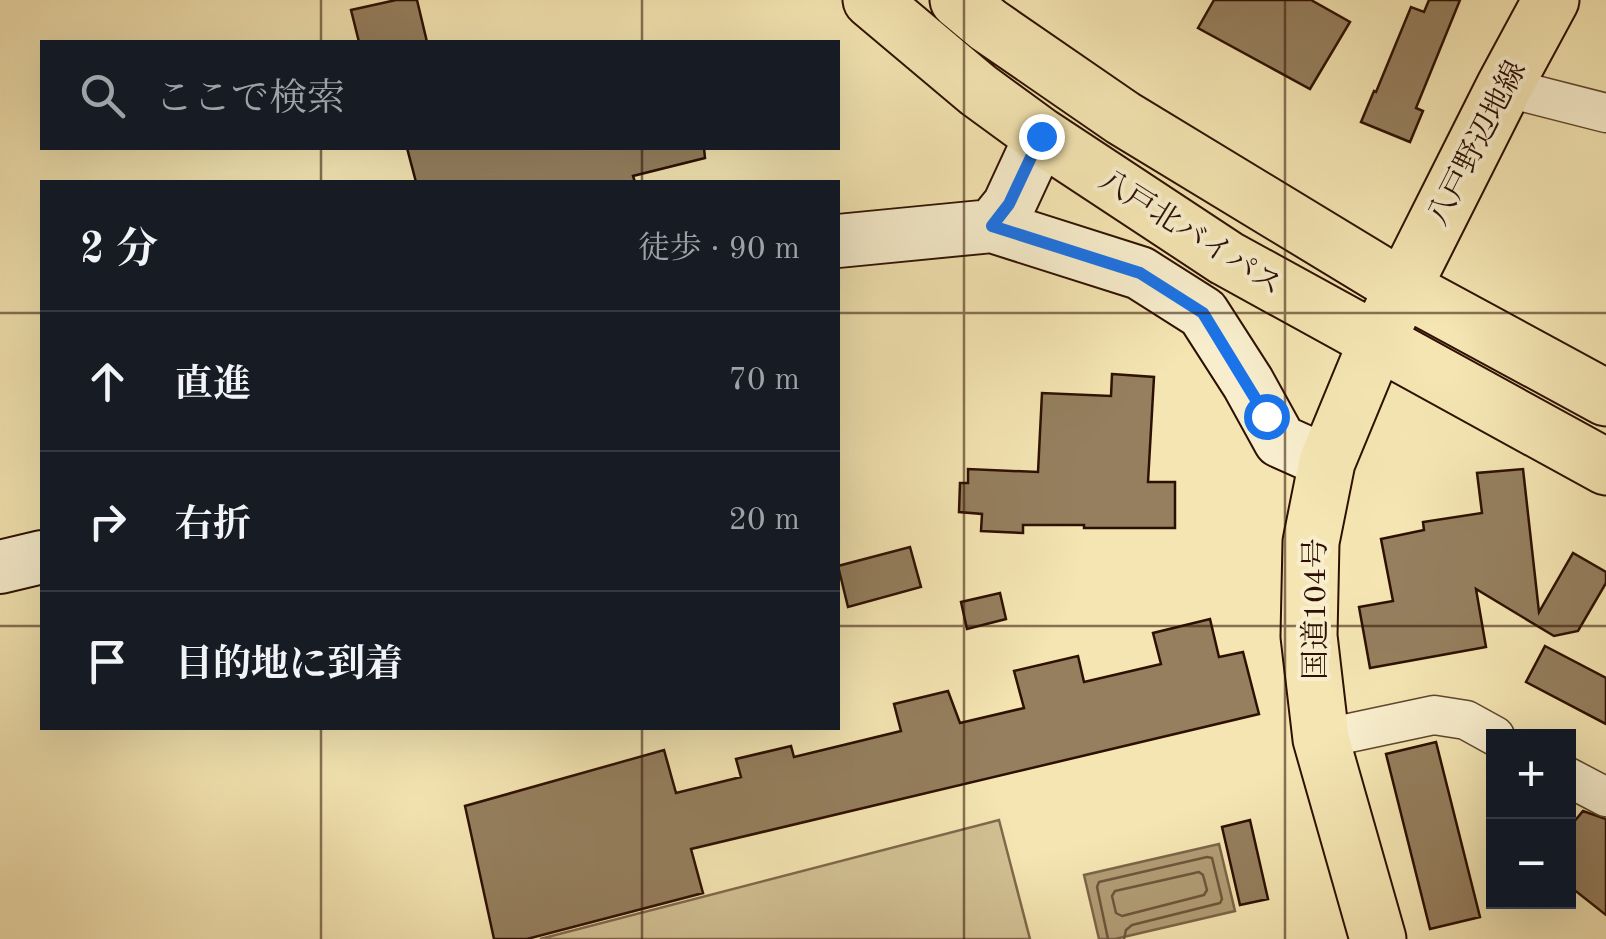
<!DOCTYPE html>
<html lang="ja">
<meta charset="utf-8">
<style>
body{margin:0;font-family:"Old Standard TT","Noto Serif JP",serif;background:#20242c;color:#f1f3f6}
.controls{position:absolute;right:30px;bottom:30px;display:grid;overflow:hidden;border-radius:0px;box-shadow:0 10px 40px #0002}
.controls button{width:90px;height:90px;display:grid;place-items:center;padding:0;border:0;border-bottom:2px solid #363941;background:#171b24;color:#f1f3f6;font:50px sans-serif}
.stop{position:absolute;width:30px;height:30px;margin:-22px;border:8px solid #1a73e8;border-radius:50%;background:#fff}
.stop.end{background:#1a73e8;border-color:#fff;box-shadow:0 2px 10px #0008}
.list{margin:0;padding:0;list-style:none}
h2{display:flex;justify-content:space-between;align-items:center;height:130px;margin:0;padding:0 40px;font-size:42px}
h2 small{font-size:32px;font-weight:400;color:#9ea1a6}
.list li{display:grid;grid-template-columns:65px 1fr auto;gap:30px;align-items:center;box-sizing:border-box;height:140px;padding:0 40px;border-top:2px solid #363941}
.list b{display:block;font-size:38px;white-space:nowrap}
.list em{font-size:32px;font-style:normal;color:#9ea1a6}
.icon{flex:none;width:55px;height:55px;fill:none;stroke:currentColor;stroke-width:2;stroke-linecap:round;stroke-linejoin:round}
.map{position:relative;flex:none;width:1606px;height:939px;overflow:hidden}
.search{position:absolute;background:#171b24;box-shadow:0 10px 40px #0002;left:40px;top:40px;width:800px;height:110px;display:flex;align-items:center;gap:25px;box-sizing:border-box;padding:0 35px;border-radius:0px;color:#9ea1a6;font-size:38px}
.panel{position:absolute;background:#171b24;box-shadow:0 10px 40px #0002;left:40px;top:180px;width:800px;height:550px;border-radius:0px}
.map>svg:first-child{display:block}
.green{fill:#d2c194;stroke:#80684b;stroke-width:2.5}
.water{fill:#b19d76;stroke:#7d6548;stroke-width:2.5}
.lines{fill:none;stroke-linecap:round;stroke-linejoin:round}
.shore{stroke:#70563c;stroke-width:2.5}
.building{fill:#957f5e;stroke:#2e1002;stroke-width:2.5}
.street-casing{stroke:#60452e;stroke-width:41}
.secondary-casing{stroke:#2e1002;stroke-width:56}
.primary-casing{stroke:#2e1002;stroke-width:59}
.highway-casing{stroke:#2e1002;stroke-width:59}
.street{stroke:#f8eecd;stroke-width:38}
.secondary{stroke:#f8eecd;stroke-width:52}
.primary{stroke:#f4e5b2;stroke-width:55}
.highway{stroke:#f4e5b2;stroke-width:55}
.route{stroke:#1a73e8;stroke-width:12}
.grid{fill:none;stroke:#2e1002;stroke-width:2.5;stroke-opacity:0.55}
.labels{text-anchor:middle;stroke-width:8;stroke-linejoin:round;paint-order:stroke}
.street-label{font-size:30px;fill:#2e1002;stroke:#f8eecd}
</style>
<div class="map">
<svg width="1606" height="939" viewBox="0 0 1606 939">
<rect width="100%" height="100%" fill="#f4e5b2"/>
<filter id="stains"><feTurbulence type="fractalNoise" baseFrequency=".002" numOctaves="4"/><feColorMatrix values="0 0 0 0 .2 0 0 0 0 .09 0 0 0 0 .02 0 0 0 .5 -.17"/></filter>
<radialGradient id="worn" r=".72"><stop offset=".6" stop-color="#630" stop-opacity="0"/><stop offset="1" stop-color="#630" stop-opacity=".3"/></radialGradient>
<path class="green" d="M999,820L1030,939H540Z"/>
<path class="water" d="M1219,844L1235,911L1115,939H1099L1084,875Z"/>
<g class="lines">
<path class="shore" d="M1199,872L1203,875L1207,890L1204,895L1122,916L1116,913L1112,896L1115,891Z
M1108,939L1097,887L1099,882L1207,857L1212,858L1222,899L1220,903L1132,925L1126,930L1124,939"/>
</g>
<path class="building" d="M396,0H417L427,42H359L351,10Z
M1214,0H1311L1350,22L1310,89L1198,28Z
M1429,0H1460L1416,108L1423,111L1410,142L1361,122L1374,91L1376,92L1411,7L1424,12Z
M407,148H704L705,158L633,176L635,182H416Z
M1112,374L1154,377L1148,482H1175V528H1084V525H1023V533L981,531L982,514L959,512L960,483H968V469L1038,472L1042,393L1111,396Z
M1523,469L1539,612L1573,553L1606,572V583L1578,631L1554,636L1476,589L1486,647L1370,668L1359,607L1393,601L1381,539L1424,530L1423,522L1482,513L1477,473Z
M910,547L921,587L848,607L838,566Z
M1000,593L1006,619L967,629L961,602Z
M1210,619L1219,657L1243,652L1259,714L691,849L703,893L527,939H494L465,806L664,750L676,793L741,777L736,759L791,746L794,757L901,731L894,704L948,691L960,723L1024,708L1014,671L1078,656L1084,682L1161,664L1153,633Z
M1545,646L1606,678V724L1526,682Z
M1436,742L1480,917L1430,929L1386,754Z
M1583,811L1606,819V915L1568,885V829Z
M1250,820L1268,899L1240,905L1222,827Z"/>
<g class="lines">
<defs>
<path id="street" d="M1504,87L1606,113
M1321,739L1434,715L1466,720L1495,736
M1568,777L1606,797"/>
<path id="secondary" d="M992,226L1140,273L1203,313L1248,383L1280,441L1327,462
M838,241L992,226L1009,205L1041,136
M0,567L42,557"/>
<path id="primary" d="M1403,288L1504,87L1551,0"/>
<path id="highway" d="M871,0L978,90L1041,136L1226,258L1606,467
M958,0L988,25L1123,118L1403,288L1606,398
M1378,939L1321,739L1309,636L1311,542L1327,462L1377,341L1393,308"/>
</defs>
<use href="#street" class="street-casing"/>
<use href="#secondary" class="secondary-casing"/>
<use href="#primary" class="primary-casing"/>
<use href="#highway" class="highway-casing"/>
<use href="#street" class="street"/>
<use href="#secondary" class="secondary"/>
<use href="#primary" class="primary"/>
<use href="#highway" class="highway"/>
</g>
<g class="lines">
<path class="route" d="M1041,136L1009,204L992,226L1140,273L1203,313L1266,416"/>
</g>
<path class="grid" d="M321,0V42M642,0V42M964,0V939M1285,0V939M321,148V182M642,148V182M0,313H42M838,313H1606M0,626H42M838,626H1606M321,728V939M642,728V939"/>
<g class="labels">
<g class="street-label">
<text transform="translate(1476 143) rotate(-63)" y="10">八戸野辺地線</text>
<text transform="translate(1191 232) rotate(32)" y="10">八戸北バイパス</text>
<text transform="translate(1315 609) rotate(-90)" y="10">国道104号</text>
</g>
</g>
<rect width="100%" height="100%" filter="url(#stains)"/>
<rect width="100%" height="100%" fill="url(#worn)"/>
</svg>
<div class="controls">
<button>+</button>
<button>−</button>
</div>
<div class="stop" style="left:1266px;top:416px"></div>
<div class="stop end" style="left:1041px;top:136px"></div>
<div class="search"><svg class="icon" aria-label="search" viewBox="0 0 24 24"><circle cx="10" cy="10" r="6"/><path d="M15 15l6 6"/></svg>ここで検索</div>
<section class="panel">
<h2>2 分<small>徒歩 · 90 m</small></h2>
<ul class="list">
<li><svg class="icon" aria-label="ahead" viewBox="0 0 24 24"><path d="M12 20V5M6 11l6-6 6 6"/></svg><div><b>直進</b></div><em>70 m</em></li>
<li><svg class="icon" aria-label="right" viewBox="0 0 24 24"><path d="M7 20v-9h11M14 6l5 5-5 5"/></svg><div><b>右折</b></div><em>20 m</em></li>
<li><svg class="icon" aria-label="arrive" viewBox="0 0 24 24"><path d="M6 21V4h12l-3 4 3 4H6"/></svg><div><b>目的地に到着</b></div></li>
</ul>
</section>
</div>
